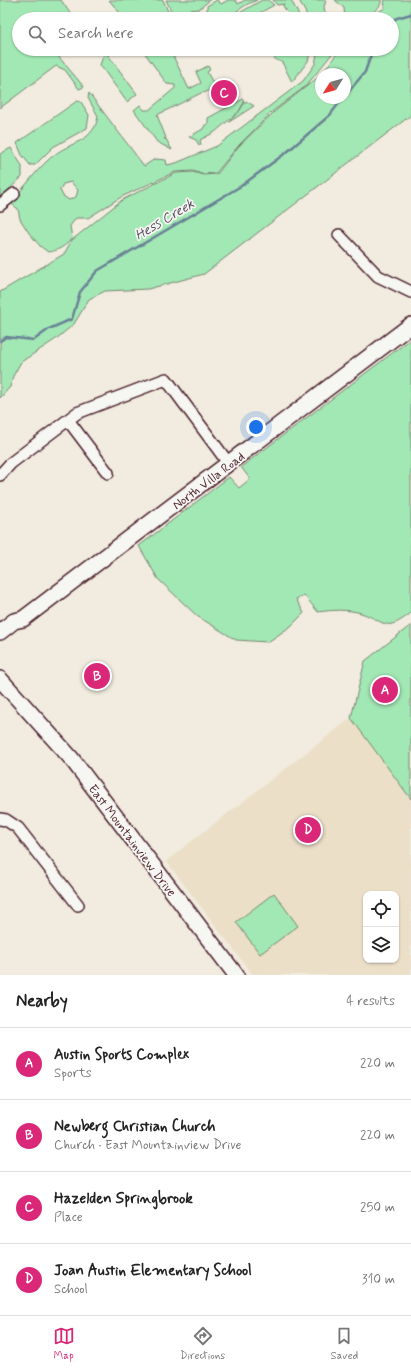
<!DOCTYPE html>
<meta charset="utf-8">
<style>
body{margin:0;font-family:Mynerve,sans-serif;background:#f6f6f6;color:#222}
.controls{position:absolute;right:12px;bottom:12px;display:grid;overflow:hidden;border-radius:8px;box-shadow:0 1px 3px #0004}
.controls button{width:36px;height:36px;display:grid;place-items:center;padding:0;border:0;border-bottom:1px solid #e0e0e0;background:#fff;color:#222;font:20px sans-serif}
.compass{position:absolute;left:315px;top:68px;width:36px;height:36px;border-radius:50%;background:#fff;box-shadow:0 1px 3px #0004;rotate:233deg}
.you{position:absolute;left:256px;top:427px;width:14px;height:14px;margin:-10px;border:3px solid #fff;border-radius:50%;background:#1a73e8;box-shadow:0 0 0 6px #1a73e833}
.badge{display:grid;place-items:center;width:26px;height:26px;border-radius:50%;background:#db2777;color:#fff;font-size:13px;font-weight:700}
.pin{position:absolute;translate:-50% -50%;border:2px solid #fff;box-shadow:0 1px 4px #0006}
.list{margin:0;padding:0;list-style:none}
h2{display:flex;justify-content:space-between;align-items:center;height:52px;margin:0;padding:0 16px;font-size:17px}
h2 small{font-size:13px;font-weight:400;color:#767676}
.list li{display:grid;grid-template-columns:26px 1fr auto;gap:12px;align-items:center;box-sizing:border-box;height:72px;padding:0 16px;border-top:1px solid #e0e0e0}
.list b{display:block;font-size:15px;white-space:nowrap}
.list p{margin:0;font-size:13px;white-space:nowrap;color:#767676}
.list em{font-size:13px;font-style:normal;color:#767676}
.icon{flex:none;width:22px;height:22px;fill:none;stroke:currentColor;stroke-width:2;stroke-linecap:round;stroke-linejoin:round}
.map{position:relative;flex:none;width:411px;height:975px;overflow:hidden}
.search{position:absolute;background:#fff;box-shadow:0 1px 3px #0004;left:12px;right:12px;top:12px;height:44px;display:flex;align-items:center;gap:10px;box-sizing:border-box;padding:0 14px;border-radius:22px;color:#767676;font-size:15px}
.sheet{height:340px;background:#fff}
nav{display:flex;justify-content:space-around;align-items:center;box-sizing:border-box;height:56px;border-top:1px solid #e0e0e0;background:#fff;font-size:11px;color:#767676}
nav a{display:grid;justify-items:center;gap:2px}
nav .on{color:#db2777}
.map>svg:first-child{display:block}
.built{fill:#ecdfc8;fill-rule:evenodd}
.green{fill:#a2e8b4;stroke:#768470;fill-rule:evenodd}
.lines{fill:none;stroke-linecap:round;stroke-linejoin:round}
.stream{stroke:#698196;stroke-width:2.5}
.minor-casing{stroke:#4a1f2b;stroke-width:14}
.secondary-casing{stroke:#4a1f2b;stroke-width:18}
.minor{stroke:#f6f6f2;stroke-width:11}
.secondary{stroke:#f6f6f2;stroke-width:15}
.labels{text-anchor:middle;stroke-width:3.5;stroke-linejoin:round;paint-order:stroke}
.street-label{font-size:13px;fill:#4a1f2b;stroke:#f6f6f2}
.water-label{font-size:14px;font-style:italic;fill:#595061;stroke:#f6f6f2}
</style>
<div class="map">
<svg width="411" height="975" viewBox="0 0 411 975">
<rect width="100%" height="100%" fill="#f1ecdf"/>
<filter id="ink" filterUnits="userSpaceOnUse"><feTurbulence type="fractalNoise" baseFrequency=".025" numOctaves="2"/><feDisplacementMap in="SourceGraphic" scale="8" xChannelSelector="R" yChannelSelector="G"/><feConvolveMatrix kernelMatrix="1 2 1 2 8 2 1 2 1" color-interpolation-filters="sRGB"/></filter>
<g filter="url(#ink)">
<path class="built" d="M351,718L411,799V975H253L166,861ZM366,894H396V960H366Z"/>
<path class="green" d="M0,0H61L74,19H19V49H66L58,56L84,87L79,89L65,70L56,66L0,108Z
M109,0H163L170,16L161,15L142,19H125Z
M166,0H210L199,9L190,10L179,17L173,15Z
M217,0L221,4L228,0H235L238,4L245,0H257C253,3 250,2 246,5C233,13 224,24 207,10V6Z
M262,0H268L274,5L249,19L246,17L229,19Z
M273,0H291L301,19H292L283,6L284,4L277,5Z
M299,0H326L324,7L326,19H309Z
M335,0H381C383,8 365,18 358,19C354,20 349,19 345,19L344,8Z
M384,0H411V115L204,274L148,289L105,291L89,299L74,324L56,339L21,362L13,376L10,387L0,398V292L64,254L72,240L122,200L176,173L193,172L203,175L217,174L239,146L274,112L321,75V98H345V74H322L340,49H392V19H365L385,8Z
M142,49H180L173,53L174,58L189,89L201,83L196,72L208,66L210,70L207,72L215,87L204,93L203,92L157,115L166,138L164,139H166L172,150L157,142L134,110L140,105L144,110H149L175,88V85L167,84Z
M264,49H311L308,61L292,82L282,62L276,60L270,52L266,54Z
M318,49H336L306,86L273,111L239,145L216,173L202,174L193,171L175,172L121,197L88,218H76L70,226L72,238C66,246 58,251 48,252L40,246L29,233L20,219L18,209L10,202C27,186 38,166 57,153C74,141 94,141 98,116L88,98L89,93L144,166L155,159L166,160L167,165L176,163L217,146L303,81L315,64ZM71,182L78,190L76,197L69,200L63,196L60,190L63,184Z
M105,51L137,94L127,102L100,65Z
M243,99L244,102L238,113L246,101L254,106L229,122L237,113L215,132L200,140L201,145H199L196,140L189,137L203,129L205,125L208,124V118Z
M77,101L81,102L89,115L87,128L53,147L35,165H30L22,155L17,143Z
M11,148L22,166V177L0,198V154Z
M411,339V613C384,634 386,621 361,613C348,609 331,610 318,612L304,595L296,599L304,613L291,626L268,642L236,640L197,616L158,579L139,546L229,477L239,488L250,479L241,467Z
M411,625V799L351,718L365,661Z
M274,893L298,926L260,954L236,922Z"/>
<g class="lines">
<path class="stream" d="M392,21L397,18L411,14
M345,96L365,72L373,49
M0,341L6,337L34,340L49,329L72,319L80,292L97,271L241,186L287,152L330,115L343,98"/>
<defs>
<path id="minor" d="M0,205L14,194
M339,235L378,276L411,292
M68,420L108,473
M0,475L11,463L77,413L166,379L229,464
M0,819L6,820L18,828L78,905"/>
<path id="secondary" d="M0,632L14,621L23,619L411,325
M0,679L71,758L236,975"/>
</defs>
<use href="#minor" class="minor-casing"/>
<use href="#secondary" class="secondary-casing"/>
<use href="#minor" class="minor"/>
<use href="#secondary" class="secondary"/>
</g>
</g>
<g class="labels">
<g class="street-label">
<text transform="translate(208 480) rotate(-37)" y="5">North Villa Road</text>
<text transform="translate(133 840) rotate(53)" y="5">East Mountainview Drive</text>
</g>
<g class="water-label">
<text transform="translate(164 219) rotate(-31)" y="5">Hess Creek</text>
</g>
</g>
</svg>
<div class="controls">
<button><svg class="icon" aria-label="locate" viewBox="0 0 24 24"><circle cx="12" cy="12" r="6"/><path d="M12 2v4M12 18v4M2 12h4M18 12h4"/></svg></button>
<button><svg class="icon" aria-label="layers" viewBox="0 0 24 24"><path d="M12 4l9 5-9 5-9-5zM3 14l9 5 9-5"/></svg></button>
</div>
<svg class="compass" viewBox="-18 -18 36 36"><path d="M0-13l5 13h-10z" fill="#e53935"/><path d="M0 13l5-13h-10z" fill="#767676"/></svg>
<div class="you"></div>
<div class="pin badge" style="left:385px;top:690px">A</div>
<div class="pin badge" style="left:97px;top:676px">B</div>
<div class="pin badge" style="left:224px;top:93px">C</div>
<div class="pin badge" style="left:308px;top:830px">D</div>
<div class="search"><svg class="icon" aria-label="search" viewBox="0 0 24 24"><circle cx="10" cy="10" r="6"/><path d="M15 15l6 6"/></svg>Search here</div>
</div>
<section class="sheet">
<h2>Nearby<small>4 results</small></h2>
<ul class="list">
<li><span class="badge">A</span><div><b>Austin Sports Complex</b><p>Sports</p></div><em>220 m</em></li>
<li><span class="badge">B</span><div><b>Newberg Christian Church</b><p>Church · East Mountainview Drive</p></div><em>220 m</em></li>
<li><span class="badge">C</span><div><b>Hazelden Springbrook</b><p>Place</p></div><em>250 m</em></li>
<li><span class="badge">D</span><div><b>Joan Austin Elementary School</b><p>School</p></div><em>310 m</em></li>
</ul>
</section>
<nav>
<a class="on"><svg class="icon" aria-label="map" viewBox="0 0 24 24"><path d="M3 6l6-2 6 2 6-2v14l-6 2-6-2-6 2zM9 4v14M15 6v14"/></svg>Map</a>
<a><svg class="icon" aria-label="directions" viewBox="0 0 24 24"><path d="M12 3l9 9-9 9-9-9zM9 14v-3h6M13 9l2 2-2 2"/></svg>Directions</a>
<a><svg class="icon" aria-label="saved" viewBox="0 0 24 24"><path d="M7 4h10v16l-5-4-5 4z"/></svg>Saved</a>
</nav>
